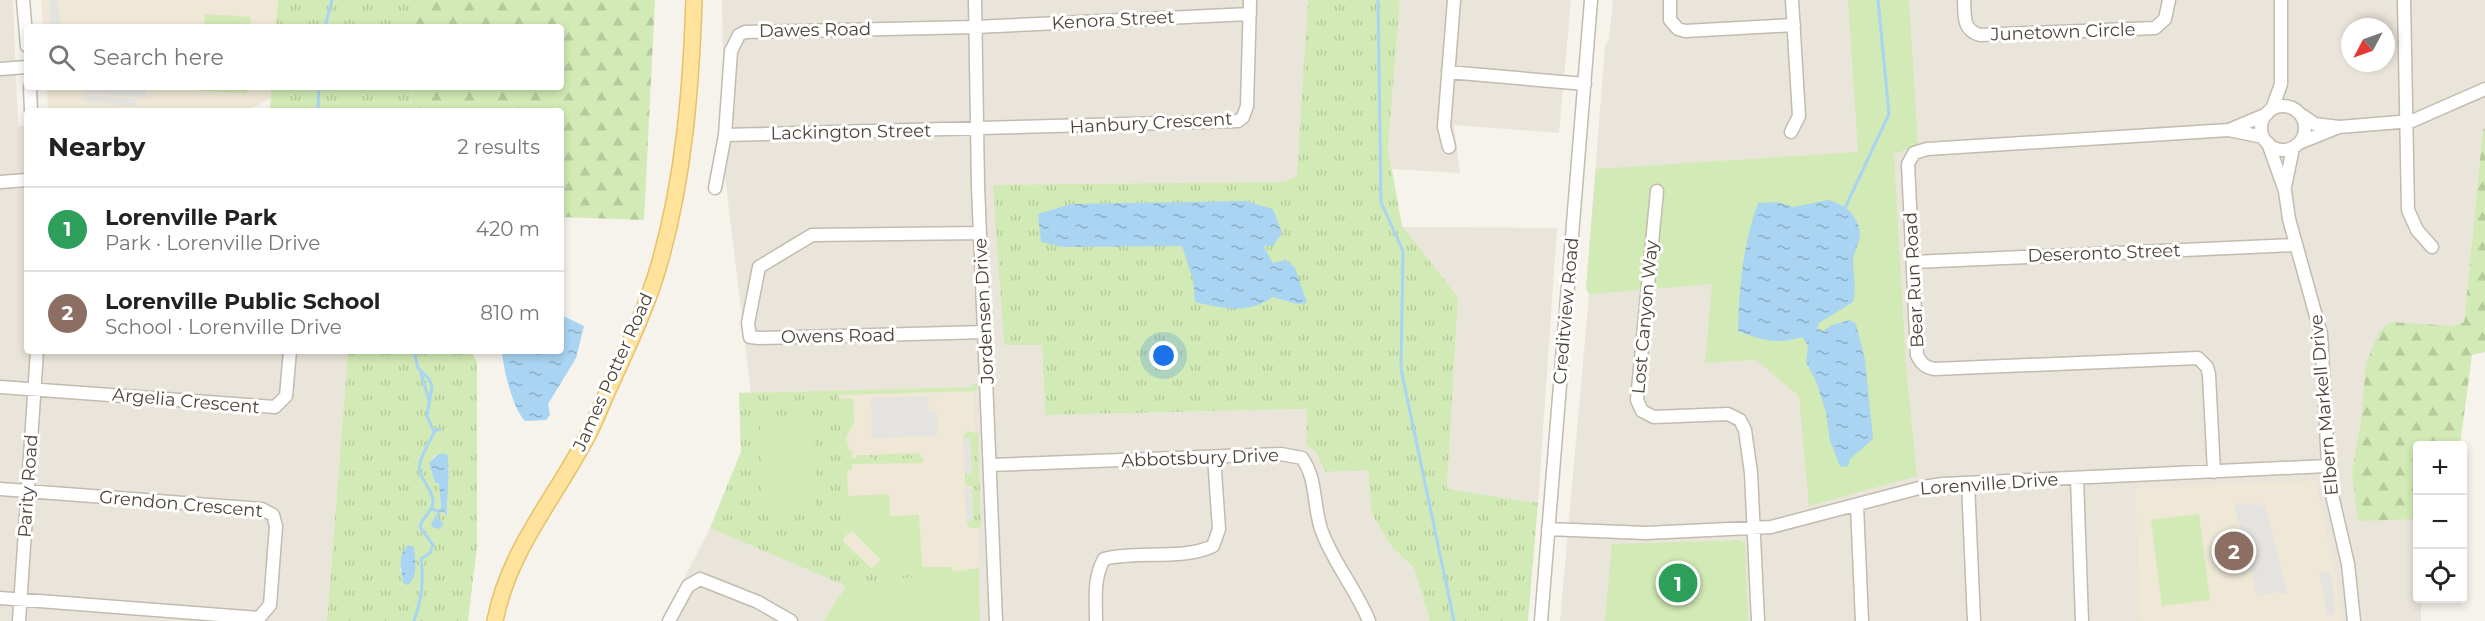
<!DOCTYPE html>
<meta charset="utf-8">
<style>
body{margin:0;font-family:Montserrat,sans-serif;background:#f2f2f2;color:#222}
.controls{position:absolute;right:18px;bottom:18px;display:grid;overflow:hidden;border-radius:6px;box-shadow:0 3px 9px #0003}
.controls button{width:54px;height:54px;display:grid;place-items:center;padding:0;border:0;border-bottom:2px solid #e0e0e0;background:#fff;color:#222;font:30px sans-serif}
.compass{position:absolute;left:2341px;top:18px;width:54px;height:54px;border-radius:50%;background:#fff;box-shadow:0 3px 9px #0003;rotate:229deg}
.you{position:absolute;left:1164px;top:356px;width:21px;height:21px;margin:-15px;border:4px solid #fff;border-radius:50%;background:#1a73e8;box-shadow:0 0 0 9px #1a73e833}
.badge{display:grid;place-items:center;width:39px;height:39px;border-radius:50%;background:#fc3f1d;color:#fff;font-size:20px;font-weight:700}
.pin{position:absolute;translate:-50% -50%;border:3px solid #fff;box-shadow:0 2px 6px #0006}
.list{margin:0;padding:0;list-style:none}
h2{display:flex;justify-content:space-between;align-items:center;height:78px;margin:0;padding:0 24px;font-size:26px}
h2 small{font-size:20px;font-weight:400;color:#767676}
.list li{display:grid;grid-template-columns:39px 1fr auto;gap:18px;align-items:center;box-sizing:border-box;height:84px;padding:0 24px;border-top:2px solid #e0e0e0}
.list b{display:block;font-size:22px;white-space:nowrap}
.list p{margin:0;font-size:20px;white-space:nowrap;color:#767676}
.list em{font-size:20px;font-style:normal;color:#767676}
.icon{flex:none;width:33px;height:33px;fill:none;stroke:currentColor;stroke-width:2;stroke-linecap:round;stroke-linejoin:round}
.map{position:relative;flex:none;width:2485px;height:621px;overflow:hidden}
.search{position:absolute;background:#fff;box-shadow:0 3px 9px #0003;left:24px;top:24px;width:540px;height:66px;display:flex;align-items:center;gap:15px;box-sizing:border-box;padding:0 21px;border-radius:6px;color:#767676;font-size:22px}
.panel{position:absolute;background:#fff;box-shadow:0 3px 9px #0003;left:24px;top:108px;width:540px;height:246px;border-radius:6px}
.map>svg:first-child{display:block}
.residential{fill:#eae5da;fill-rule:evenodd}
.education{fill:#efe8d6}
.grass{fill:url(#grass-tufts);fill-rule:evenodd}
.forest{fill:url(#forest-firs)}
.park{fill:#d2eab5}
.parking{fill:#e5e3e0}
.water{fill:url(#water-ripples)}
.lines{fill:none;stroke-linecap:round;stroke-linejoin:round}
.stream{stroke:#a9d4f2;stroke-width:3}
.minor-casing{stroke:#c2bbae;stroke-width:15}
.major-casing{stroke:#e6c16a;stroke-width:18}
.minor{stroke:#fff;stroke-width:12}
.major{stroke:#ffe39c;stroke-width:15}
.labels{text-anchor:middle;stroke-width:6;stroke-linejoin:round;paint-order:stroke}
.street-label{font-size:18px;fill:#4b4439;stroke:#fff}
</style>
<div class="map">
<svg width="2485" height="621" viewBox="0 0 2485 621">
<defs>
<pattern id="grass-tufts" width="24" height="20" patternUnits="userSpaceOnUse" patternTransform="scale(1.5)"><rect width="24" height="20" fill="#d2eab5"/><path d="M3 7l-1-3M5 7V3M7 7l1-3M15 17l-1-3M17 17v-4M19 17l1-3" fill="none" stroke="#b6ca9c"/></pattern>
<pattern id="forest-firs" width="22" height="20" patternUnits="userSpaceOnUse" patternTransform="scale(1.5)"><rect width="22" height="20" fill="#d2eab5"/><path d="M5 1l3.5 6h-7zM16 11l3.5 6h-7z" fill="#b6ca9c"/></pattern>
<pattern id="water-ripples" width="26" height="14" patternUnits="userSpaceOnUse" patternTransform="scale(1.5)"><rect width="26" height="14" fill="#a9d4f2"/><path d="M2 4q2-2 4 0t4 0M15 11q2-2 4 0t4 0" fill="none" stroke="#8caec5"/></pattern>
</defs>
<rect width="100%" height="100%" fill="#f6f3ec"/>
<path class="residential" d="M0,0H13L18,126H27V351H348L327,621H0Z
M722,0H1308L1298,176L1005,345H1042L1045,415L1307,409L1306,445L1316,452L1325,472L1368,469L1371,512L1390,545L1414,568L1430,621H980L973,387L751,393L725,176Z
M1400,0H1571L1559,133L1454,125L1460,173L1392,169L1388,148Z
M1613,0H2485V129H2483L2464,322L2418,446V598L2421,599V621H1560L1584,351L1589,295L1586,288L1605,47L1609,39ZM2350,27H2386V63H2350Z
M1402,227L1557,228L1538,503L1447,489L1458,297Z
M710,528L846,586L823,621H662Z"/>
<path class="education" d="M41,0H278L276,27H43Z
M47,87H271L270,99L245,111H48Z
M973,387L979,568L846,586L710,528L741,452L739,393Z
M2312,481L2316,483L2336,579L2341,621H2141L2135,488Z"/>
<path class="grass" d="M278,0H418L416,27H276Z
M1308,0H1400L1388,148L1402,226L1458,297L1447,489L1538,503L1528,621H1430L1414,568L1390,545L1371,512L1368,470L1325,472L1316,452L1306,445L1307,409L1045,415L1042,345H1004L993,185L1284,182L1297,176Z
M271,87H412L410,111H270Z
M348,351H471L477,363V547L468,621H327ZM438,454L449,468L446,490L447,515L441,511L432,527L441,507L439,483H435L431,470L433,457ZM414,547V577L403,583L400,568Z
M973,384H977V391L839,395L845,537L843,541L871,568L875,566L952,567L953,572L846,586L710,528L741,452L739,393L973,387Z
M967,431L978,433L981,528H969L966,522L973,520L972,487L965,485V474L971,473L970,438H963Z
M917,453L923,457C906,458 892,461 875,461L869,455Z"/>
<path class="forest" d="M418,0H655L644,220L561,217V111H410L412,87H561V27H416Z
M2483,129H2485V352L2472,355L2460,445L2418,446L2417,519L2358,521L2352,472L2361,421L2366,364L2379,332L2391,322L2454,326L2464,322Z"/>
<path class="park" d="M1848,0H1909L1918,145L1894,154L1906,366L1917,476L1809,506L1799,396L1756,360L1705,363L1712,284L1589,294L1586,288L1596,169L1858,152Z
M205,14L251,17L250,27H204Z
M201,87H247V93L201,91Z
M853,398L854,423L846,437L849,450H853L852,459H856V455H869L875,461L923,457V463L852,464V470H847L848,496L889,494L890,516L919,515L922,568L875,566L881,560L852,531L845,536L839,399Z
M814,415L816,511L762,512L760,416Z
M2199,514L2210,600L2162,606L2151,520Z
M1741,540L1745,544L1748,621H1605L1612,544Z
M979,568L980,621H823L846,586Z"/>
<path class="parking" d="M49,0H58L60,27H51Z
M85,87H147L146,98L85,93Z
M85,95L136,99L135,106L84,102Z
M928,396L929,412H937V436L872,438L871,398Z
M963,438H970L971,450L972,473L964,474Z
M964,487L972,488L973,520L966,521Z
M2241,502L2243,505L2259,502L2260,506L2265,505L2288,593L2280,594L2279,591L2257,596L2234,504Z
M2330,572L2334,594L2335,615H2325V599L2319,573Z"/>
<path class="water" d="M1828,200C1844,204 1857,214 1860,232C1861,240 1854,251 1853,260C1853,275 1857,287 1853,302L1819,323L1817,328L1823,331L1832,325L1850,320L1856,324L1865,360L1873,439L1850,459L1848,467L1840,466L1830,441L1826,412L1816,381L1806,362L1808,345L1802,337C1778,345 1761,340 1738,331C1739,288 1743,243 1758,203L1777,202L1793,207Z
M1246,201L1273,209L1282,233L1273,246H1263L1273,263L1286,260L1295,268L1307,303L1297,304L1273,297C1247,315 1223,308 1195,302L1193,280L1182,246L1064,247L1041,242L1038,214L1071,204Z
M561,315L584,326L576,358L548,404L550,415L546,420L525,421C513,409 503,369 502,351H561Z
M438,454H447C451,470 446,496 447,515L441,511L438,519L444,524L439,529L432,527L431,524L441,507L439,483H435L429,463Z
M408,545L414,547C415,561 419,578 407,585L403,583C401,569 397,556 408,545Z"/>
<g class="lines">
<path class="stream" d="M1378,0L1381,202L1403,251L1401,369L1454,621
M325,27L332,0
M318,111L319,87
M1844,210L1889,114L1878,0
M414,351L418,368L429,379L432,386L427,416L434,432C430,442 422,453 420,463C416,478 434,488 433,503C432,512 422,517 420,527L433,545L430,553L421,559C424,579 421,602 414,621
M421,373L429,400
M434,432L440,429
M431,509L438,511"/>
<defs>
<path id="minor" d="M23,0L27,46
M975,0L978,186L996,621
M1670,0V20L1678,29L1685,31L1794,25
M1964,0C1965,16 1962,30 1980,35L2155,28L2165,19L2169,0
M2404,0L2408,210L2417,230L2432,247
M0,69L27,67
M1448,72L1585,84
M30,87L31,111
M2261 128a22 22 0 1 1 44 0a22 22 0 1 1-44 0Z
M2272,109L2281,84V0
M2300,114L2315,124L2339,127L2412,121L2485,89
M2229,130L2267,114
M1791,132L1799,116L1792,0
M725,135L1238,121L1243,117L1247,106L1250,0
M2268,143L2285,191L2289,219L2321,334L2329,482L2348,564L2354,621
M2299,143L2339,127
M1449,147L1444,127L1454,0
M0,182L27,180
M2285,187L2293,148
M715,188L725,135L731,51L739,35L745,32L975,27L1250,14
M1657,191L1637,400L1642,411L1654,417L1728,414L1740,420L1745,430L1751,473L1758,621
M980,233L812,235L759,267L748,323L750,337L759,338L985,332
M1913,262L2296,245
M0,387L275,407L286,396L290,351
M991,465L1281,454L1302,458C1317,479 1313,504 1321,529C1332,561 1356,589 1369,621
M2214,472L2209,375L2207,367L2198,358L1935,369C1926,368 1921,364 1917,355L1908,164L1914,153L1927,149L2229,130L2263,137
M2077,478L2082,621
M1968,483L1974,621
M0,489L262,509L273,515L276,526L270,605L259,618L0,598
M1857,505L1862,621
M1548,529L1646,533L1771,527L1923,487L1943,484L2327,466
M19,621L37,351
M669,621L688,586L700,579L758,602L791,621
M1096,621C1096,599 1093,579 1104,559C1139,550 1180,561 1213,546L1219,529L1214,457
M1541,621L1591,0"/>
<path id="major" d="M495,621C508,553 551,503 583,444C594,426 601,405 610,386C628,346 647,307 659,265C684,179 691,89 694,0"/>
</defs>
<use href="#minor" class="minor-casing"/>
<use href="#major" class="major-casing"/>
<use href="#minor" class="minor"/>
<use href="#major" class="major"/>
</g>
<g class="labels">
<g class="street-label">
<text transform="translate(1113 20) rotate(-3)" y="6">Kenora Street</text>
<text transform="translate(815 30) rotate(-1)" y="6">Dawes Road</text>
<text transform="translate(2063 32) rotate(-2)" y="6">Junetown Circle</text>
<text transform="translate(1151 123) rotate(-3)" y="6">Hanbury Crescent</text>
<text transform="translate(851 132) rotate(-1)" y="6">Lackington Street</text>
<text transform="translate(2104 253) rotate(-2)" y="6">Deseronto Street</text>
<text transform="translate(1914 280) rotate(-93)" y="6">Bear Run Road</text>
<text transform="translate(984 311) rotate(-93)" y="6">Jordensen Drive</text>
<text transform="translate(1566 311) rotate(-85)" y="6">Creditview Road</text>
<text transform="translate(1645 317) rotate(-85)" y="6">Lost Canyon Way</text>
<text transform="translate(838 336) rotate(-1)" y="6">Owens Road</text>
<text transform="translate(613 372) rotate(-66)" y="6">James Potter Road</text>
<text transform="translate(186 401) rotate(5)" y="6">Argelia Crescent</text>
<text transform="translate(2324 405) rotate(-95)" y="6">Elbern Markell Drive</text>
<text transform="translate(1200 458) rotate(-2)" y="6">Abbotsbury Drive</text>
<text transform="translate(1989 484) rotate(-4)" y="6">Lorenville Drive</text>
<text transform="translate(28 486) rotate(-86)" y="6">Parity Road</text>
<text transform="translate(181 504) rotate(5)" y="6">Grendon Crescent</text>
</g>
</g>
</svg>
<div class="controls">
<button>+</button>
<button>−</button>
<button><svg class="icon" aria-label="locate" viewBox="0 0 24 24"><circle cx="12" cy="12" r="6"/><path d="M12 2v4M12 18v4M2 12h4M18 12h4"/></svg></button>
</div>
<svg class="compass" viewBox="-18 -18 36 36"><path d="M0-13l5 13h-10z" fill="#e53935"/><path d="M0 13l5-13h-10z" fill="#767676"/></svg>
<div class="you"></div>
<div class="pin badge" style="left:1678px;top:583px;background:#2e9e5b">1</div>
<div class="pin badge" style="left:2234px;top:551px;background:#8d6e63">2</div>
<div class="search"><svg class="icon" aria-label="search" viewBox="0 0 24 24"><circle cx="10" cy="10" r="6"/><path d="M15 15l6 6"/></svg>Search here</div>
<section class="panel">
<h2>Nearby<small>2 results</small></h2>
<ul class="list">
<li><span class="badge" style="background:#2e9e5b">1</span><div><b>Lorenville Park</b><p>Park · Lorenville Drive</p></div><em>420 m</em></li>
<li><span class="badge" style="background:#8d6e63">2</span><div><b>Lorenville Public School</b><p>School · Lorenville Drive</p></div><em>810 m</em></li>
</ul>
</section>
</div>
